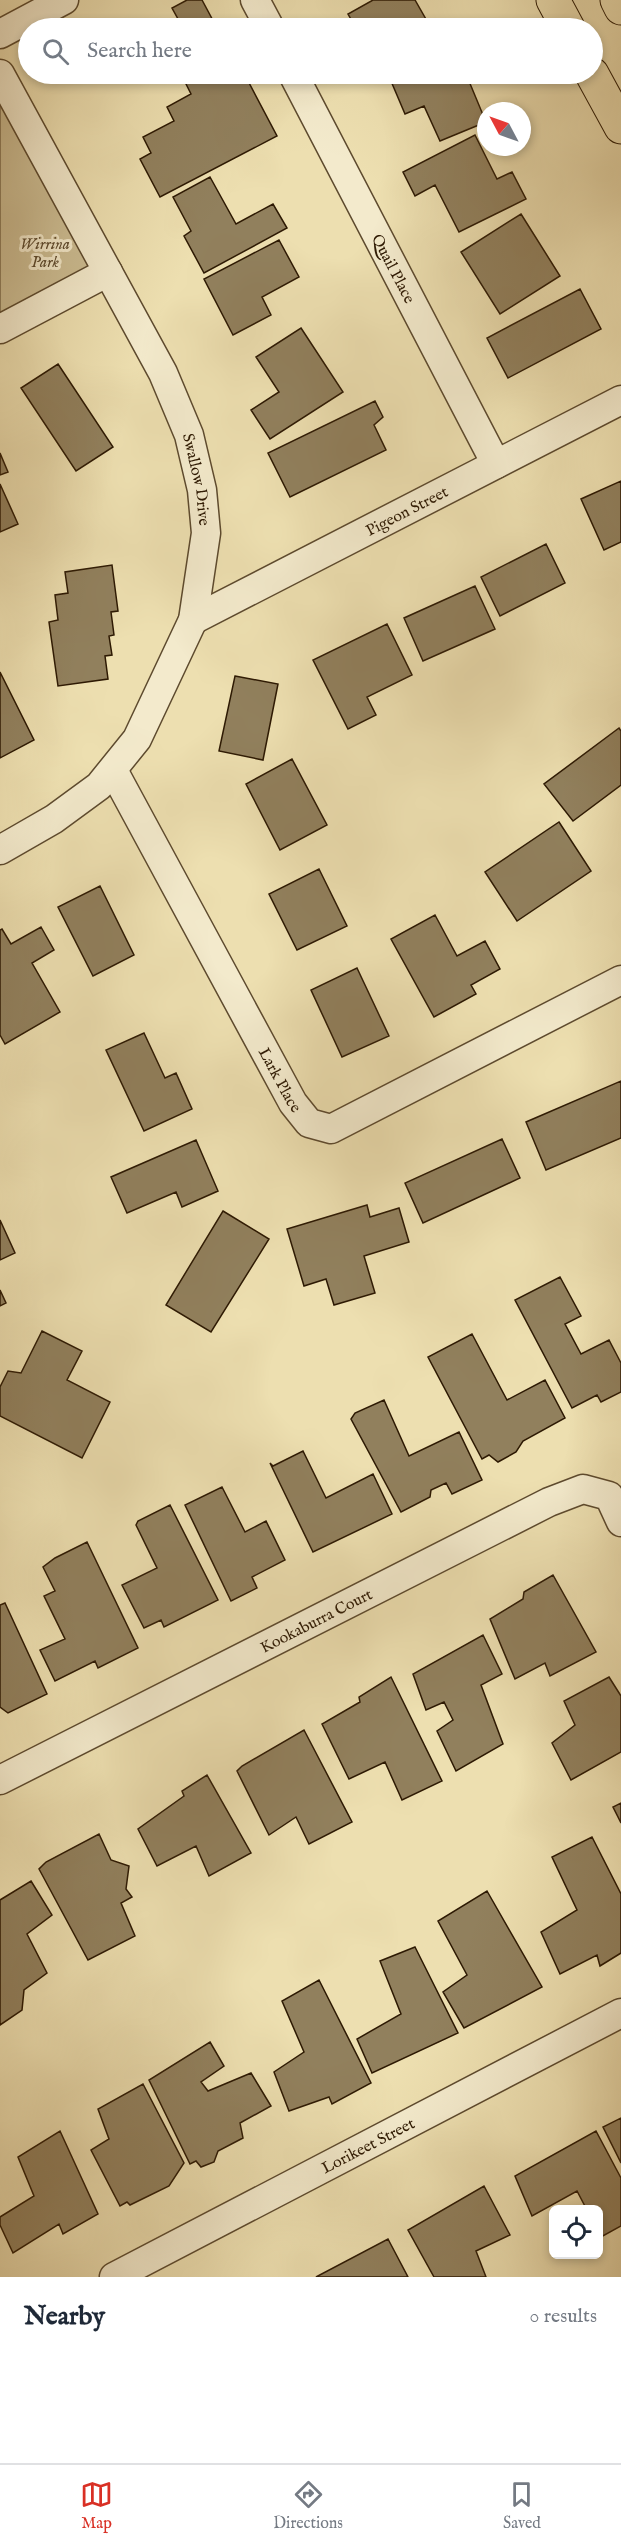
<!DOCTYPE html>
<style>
body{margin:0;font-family:"IM FELL English",serif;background:#f2f2f3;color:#1f2937}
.controls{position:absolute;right:18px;bottom:18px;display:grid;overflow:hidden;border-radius:9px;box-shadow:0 3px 9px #0003}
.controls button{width:54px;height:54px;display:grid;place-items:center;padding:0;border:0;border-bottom:2px solid #e0e1e3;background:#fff;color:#1f2937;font:30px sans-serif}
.compass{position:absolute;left:477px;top:102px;width:54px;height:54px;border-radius:50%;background:#fff;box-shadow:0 3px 9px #0003;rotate:311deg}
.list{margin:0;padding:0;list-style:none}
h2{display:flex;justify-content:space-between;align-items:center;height:78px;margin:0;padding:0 24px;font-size:26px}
h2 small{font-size:20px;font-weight:400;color:#747a83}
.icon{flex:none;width:33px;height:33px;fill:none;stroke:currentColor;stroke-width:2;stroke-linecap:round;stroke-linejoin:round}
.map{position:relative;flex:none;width:621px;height:2277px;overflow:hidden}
.search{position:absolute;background:#fff;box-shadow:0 3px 9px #0003;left:18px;right:18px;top:18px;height:66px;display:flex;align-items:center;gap:15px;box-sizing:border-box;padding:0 21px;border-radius:33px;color:#747a83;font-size:22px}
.sheet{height:186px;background:#fff}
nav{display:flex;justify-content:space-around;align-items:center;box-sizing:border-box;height:84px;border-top:2px solid #e0e1e3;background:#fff;font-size:16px;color:#747a83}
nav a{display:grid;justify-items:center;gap:3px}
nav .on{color:#d93025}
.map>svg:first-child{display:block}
.green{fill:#ccbd93;stroke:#7c6b4b;stroke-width:1.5}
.building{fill:#91805d;stroke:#2d1903;stroke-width:1.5}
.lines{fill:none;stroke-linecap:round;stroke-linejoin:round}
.street-casing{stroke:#5d4a2e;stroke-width:31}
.primary-casing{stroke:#2d1903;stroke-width:35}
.street{stroke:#f3eacc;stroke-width:28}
.primary{stroke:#eddfb0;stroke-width:33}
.labels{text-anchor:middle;stroke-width:6;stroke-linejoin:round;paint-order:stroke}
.park-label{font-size:16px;font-style:italic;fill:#5d4a2e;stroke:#f3eacc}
.street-label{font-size:16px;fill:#2d1903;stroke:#f3eacc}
</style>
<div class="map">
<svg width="621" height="2277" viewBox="0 0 621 2277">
<rect width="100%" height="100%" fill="#eddfb0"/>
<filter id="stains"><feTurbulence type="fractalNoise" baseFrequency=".00333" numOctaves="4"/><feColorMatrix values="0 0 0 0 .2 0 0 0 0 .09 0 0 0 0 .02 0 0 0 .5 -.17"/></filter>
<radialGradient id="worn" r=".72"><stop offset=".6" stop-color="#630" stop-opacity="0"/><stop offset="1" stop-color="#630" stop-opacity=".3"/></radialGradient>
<path class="green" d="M0,74L108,272L0,329Z"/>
<path class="building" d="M187,0H202L217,28H183L172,8Z
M373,0H415L431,28H356L348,14Z
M187,74H234L239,83L247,79L277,136L160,197L140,159L151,153L143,137L174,121L167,107L191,94L182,76Z
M388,74H466L486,122L440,141L424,106L405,114Z
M475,135L497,179L512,172L526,199L459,232L435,185L415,196L403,172Z
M210,177L236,224L273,204L287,228L204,273L184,236L191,231L173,197Z
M521,214L560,276L500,314L461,252Z
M279,240L299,277L262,297L271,315L233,335L204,279Z
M580,289L601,329L508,378L487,338Z
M301,328L343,392L270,439L251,410L279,392L256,357Z
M58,364L113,447L76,471L21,388Z
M375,401L383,417L374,425L386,450L290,497L268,453Z
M0,453L8,472L0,475Z
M621,481V542L604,550L581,499Z
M0,484L18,524L0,532Z
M546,544L565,583L500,616L481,577Z
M112,565L118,611L111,612L114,635L109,636L112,655L105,656L108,679L58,686L49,622L58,620L55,595L68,593L65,572Z
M475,586L495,629L423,661L404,618Z
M387,624L412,675L367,697L376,715L348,729L313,660Z
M0,672L34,740L0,758Z
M235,676L278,684L263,760L219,751Z
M619,728L621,731V785L573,821L544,784Z
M292,759L327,825L280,850L246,784Z
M559,822L591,871L517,921L485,872Z
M319,869L347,926L297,950L269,894Z
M100,886L134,955L93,976L58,907Z
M435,915L457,956L485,941L500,969L471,985L476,994L434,1017L391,939Z
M41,927L54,950L32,963L60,1012L5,1044L0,1035V930L2,929L11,944Z
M357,968L389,1036L342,1057L311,990Z
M144,1033L165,1078L176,1073L192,1109L144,1131L106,1050Z
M621,1081V1138L546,1170L526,1122Z
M502,1139L520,1178L423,1223L405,1183Z
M196,1140L218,1191L182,1207L176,1192L127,1213L111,1177Z
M367,1205L370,1217L399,1208L409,1242L364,1256L375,1293L334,1305L326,1279L304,1286L287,1229Z
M223,1211L269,1239L211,1332L166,1305Z
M0,1220L15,1253L0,1260Z
M560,1277L581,1316L565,1324L581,1354L609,1340L621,1363V1392L601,1402L597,1395L572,1408L515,1300Z
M0,1290L6,1303L0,1306Z
M42,1331L82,1351L67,1380L110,1402L82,1458L0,1416V1387L8,1371L21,1373Z
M472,1334L507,1400L545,1380L565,1418L523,1441L516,1452L498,1462L489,1455L482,1459L428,1357Z
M384,1400L409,1456L459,1432L482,1480L452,1494L446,1483L431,1490L430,1497L401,1512L351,1419L355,1413Z
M303,1451L326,1498L373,1474L392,1514L313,1552L270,1463L273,1466Z
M222,1487L245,1532L266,1521L285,1560L252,1577L257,1588L231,1601L185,1505Z
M170,1505L218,1600L164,1627L161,1620L144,1628L122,1585L157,1568L136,1525L138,1521Z
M87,1542L138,1648L98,1668L95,1661L55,1681L40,1650L65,1639L44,1596L55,1591L43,1567L55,1558Z
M553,1575L596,1652L550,1676L545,1663L515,1679L490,1619L523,1599L524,1592Z
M5,1603L47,1694L8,1713L0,1707V1605Z
M483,1635L502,1674L481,1685L503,1744L456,1771L437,1731L453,1720L444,1702L426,1710L413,1674Z
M391,1677L442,1781L402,1800L385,1762L349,1779L322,1724L360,1702L359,1697Z
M609,1677L621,1696V1752L571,1780L552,1743L575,1725L564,1701Z
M304,1730L352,1822L309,1844L296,1817L269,1835L237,1771L242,1766Z
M207,1775L251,1853L209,1876L196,1846L157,1866L138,1829L184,1796L182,1791Z
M621,1803V1823L613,1807Z
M99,1834L111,1860L129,1866L126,1889L132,1897L121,1903L135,1936L88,1960L39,1869L46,1862Z
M592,1837L621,1894V1953L600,1966L597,1955L560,1974L541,1932L577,1910L552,1857Z
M31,1881L52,1915L27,1934L47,1973L24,1990L22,2010L0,2025V1900Z
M487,1891L542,1987L464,2028L443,1992L467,1975L438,1921Z
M415,1947L458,2033L372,2073L357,2039L401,2014L380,1961Z
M319,1980L371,2083L332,2104L329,2097L289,2111L274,2072L304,2052L282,2001Z
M210,2042L224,2066L201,2082L208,2091L251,2073L271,2106L240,2123L243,2138L218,2151L214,2162L201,2167L196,2161L190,2164L149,2080Z
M143,2084L184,2163L169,2186L130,2205L127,2202L120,2206L91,2150L109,2139L98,2109Z
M621,2118V2163L603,2127Z
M60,2131L98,2214L63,2234L59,2224L13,2253L0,2225V2217L34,2196L18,2157Z
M596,2131L621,2178V2226L601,2237L598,2231V2210H587L577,2191L532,2216L515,2176Z
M484,2186L510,2235L476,2251L486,2277H434L408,2230Z
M388,2239L408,2277H316Z"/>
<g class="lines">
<defs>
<g id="street">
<path d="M255,0L270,28"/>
<path d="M0,34L64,0"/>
<path id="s1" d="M0,74L163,373L189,435L202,490L206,533L193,620L137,739L99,786L54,819L0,850"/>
<path id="s2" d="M293,74L496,464"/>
<path d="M0,329L108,272"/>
<path id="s3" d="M193,620L621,400"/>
<path id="s4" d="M113,770L293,1103L309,1123L331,1129L621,980"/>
<path id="s5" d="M0,1780L549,1502L583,1489L609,1496L621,1522"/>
<path id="s6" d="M114,2277L621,2013"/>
</g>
<path id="primary" d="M553,0L568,28
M617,0L621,8
M592,74L621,127"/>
</defs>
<use href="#street" class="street-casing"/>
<use href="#primary" class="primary-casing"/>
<use href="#street" class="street"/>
<use href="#primary" class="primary"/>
</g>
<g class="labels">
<g class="park-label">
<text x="45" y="249">Wirrina<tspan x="45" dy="18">Park</tspan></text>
</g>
<g class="street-label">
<text dy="6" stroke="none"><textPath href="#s2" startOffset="219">Quail Place</textPath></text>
<text dy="6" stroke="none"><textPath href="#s1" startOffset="453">Swallow Drive</textPath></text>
<text dy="6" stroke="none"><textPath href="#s3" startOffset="240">Pigeon Street</textPath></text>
<text dy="6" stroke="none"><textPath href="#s4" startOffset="352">Lark Place</textPath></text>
<text dy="6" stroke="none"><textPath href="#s5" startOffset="354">Kookaburra Court</textPath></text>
<text dy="6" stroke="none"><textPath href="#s6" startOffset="286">Lorikeet Street</textPath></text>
</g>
</g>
<rect width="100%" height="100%" filter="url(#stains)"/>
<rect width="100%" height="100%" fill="url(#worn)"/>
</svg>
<div class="controls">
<button><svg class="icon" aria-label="locate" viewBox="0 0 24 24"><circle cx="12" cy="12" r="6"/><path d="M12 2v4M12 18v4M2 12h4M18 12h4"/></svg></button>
</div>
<svg class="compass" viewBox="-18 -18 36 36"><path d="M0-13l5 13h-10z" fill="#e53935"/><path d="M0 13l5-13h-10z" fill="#747a83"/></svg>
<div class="search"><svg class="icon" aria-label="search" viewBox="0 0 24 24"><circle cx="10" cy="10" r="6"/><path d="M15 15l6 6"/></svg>Search here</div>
</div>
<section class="sheet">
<h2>Nearby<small>0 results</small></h2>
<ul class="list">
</ul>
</section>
<nav>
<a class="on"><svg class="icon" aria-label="map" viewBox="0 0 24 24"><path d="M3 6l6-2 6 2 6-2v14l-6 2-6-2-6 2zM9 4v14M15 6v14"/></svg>Map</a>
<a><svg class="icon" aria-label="directions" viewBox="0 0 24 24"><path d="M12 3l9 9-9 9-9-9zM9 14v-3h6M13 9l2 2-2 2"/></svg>Directions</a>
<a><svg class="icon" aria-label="saved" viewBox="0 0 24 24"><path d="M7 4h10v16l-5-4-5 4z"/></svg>Saved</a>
</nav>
